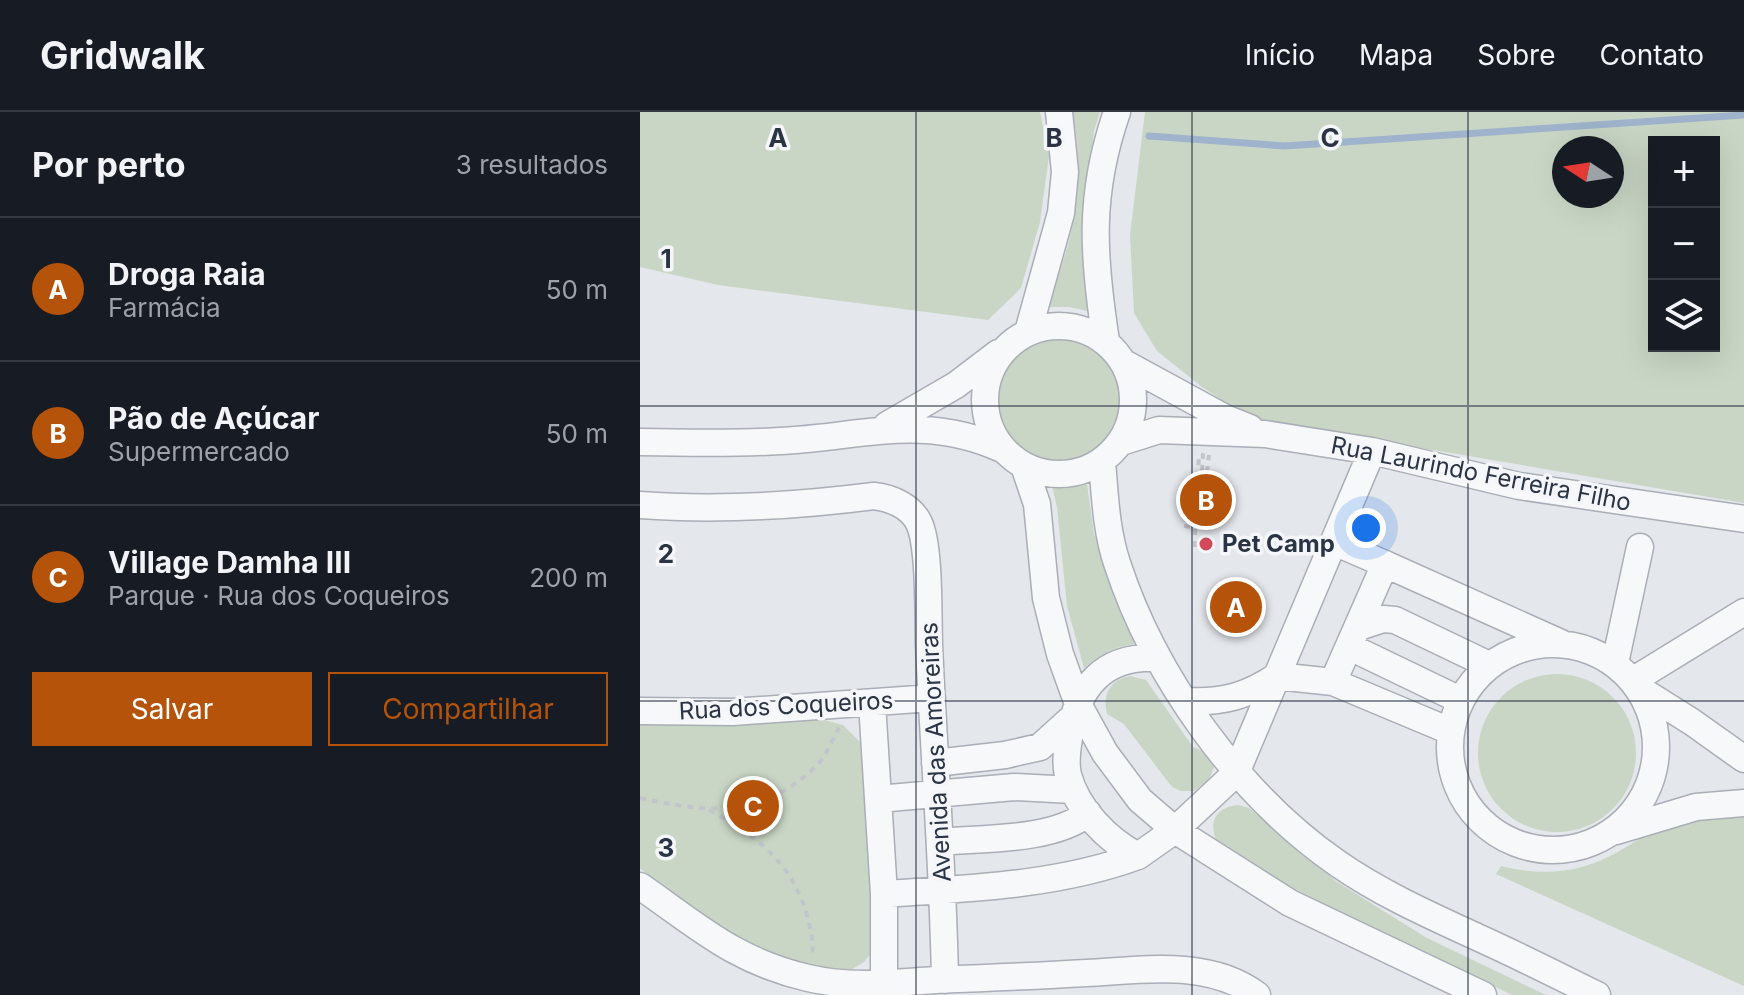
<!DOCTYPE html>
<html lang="pt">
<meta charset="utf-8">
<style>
body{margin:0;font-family:Inter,sans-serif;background:#20242c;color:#f1f3f6}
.controls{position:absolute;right:24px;top:24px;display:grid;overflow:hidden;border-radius:0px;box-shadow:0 8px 32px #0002}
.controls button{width:72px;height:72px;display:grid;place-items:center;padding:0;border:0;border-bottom:2px solid #363941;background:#171b24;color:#f1f3f6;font:40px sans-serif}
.compass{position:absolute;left:912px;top:24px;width:72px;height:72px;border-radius:50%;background:#171b24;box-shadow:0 8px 32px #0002;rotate:282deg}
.you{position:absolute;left:726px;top:416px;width:28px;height:28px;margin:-20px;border:6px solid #fff;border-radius:50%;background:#1a73e8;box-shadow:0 0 0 12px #1a73e833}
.badge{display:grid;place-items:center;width:52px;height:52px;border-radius:50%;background:#b45309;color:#fff;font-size:26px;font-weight:700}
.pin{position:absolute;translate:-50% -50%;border:4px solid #fff;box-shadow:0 2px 8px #0006}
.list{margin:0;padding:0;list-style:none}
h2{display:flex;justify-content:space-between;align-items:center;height:104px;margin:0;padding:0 32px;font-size:34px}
h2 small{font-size:26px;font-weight:400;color:#9ea1a6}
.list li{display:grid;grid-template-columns:52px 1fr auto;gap:24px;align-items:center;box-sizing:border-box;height:144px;padding:0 32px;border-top:2px solid #363941}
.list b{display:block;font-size:30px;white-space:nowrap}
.list p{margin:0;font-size:26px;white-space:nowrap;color:#9ea1a6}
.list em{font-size:26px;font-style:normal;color:#9ea1a6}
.actions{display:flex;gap:16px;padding:24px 32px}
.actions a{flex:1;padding:18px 0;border:2px solid #b45309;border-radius:0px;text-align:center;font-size:28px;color:#b45309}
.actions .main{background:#b45309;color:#fff}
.icon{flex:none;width:44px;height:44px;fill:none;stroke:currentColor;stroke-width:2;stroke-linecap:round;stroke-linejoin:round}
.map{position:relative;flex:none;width:1104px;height:883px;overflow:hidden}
header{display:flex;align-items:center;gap:48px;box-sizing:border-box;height:112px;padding:0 40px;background:#171b24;border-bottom:2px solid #363941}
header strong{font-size:38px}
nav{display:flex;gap:44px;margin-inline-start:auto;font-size:28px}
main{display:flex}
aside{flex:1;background:#171b24}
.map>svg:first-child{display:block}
.green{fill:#c9d6c5;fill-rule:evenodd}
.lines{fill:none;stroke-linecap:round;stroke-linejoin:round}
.stream{stroke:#9fb4cc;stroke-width:7}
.minor-casing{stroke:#a9aeb7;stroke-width:29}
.path{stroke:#c2c5cb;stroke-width:4;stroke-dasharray:6 6;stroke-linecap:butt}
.minor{stroke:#f7f8fa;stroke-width:26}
.grid{fill:none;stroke:#2b3445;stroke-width:2;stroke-opacity:0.55}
.poi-dot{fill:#d1495b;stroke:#f4f6f9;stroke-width:3}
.labels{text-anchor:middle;stroke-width:7;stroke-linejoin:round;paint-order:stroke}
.street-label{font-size:24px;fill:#2b3445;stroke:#f4f6f9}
.poi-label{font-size:24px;font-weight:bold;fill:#2b3445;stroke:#f4f6f9;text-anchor:start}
.grid-label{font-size:26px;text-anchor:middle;font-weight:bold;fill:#2b3445;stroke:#f4f6f9;stroke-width:7;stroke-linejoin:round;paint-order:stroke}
</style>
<header>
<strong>Gridwalk</strong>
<nav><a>Início</a><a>Mapa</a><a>Sobre</a><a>Contato</a></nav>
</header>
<main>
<aside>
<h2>Por perto<small>3 resultados</small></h2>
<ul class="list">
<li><span class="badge">A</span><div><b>Droga Raia</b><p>Farmácia</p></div><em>50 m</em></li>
<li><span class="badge">B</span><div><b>Pão de Açúcar</b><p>Supermercado</p></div><em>50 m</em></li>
<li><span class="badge">C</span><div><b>Village Damha III</b><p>Parque · Rua dos Coqueiros</p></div><em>200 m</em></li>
</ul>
<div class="actions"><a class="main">Salvar</a><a>Compartilhar</a></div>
</aside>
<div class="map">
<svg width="1104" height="883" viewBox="0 0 1104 883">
<rect width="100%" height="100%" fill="#e4e7ec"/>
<path class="green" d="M0,0H400L409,44L400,110L381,176L348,208L78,173L0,155Z
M432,0H460L454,19L442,128L445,165L452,200L429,195H405C434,131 447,70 432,0Z
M505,0H1104V391L611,307L562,275L517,239L494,201L490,123ZM1014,30H1074V234H1014ZM924,36H972V84H924Z
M357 286a63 63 0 1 1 126 0a63 63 0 1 1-126 0Z
M447,372L454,422L502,531C479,533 462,540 444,556L427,494L417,395L412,374Z
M838 641a79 79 0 1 1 158 0a79 79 0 1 1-158 0Z
M490,564L506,568L553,635L571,642L574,655L569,668L554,679H541L532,675L484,612L467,602C462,582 470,568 490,564Z
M180,607L203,613L220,630L237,825L233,839L224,850L206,861L143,852L67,810L27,775L0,757V608Z
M598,693L609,696L697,770L787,826L906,883H872L676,788L581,737C568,717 570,696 598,693Z
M1090,704L1104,705V874L856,762L861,754C901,764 937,762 974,742C989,734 1002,724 1017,718C1041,709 1065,707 1090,704Z"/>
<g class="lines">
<path class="stream" d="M509,24L645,34L1104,3"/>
<defs>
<path id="minor" d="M345 288a74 74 0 1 1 148 0a74 74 0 1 1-148 0Z
M388,220L421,101L425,60L419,0
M466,229C453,145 448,83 477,0
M484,251L585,306L610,316
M247,313L316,273L358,241
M0,330C47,331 94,332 140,329C222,325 283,301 362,337
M481,330L519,318L625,322L732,339L879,374L1104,407
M462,349C465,384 466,418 477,451C514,565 599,683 697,751C740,781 789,803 837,825C877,843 917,863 957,883
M384,354L397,392L406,486L420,542L438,592L465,641L500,688L535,718L650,791L843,883
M0,393C79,399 155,394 234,384C251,386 271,394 279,411C290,434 288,504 289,533C294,644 303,756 305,868
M745,452L921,531
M719,515L743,507L755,508L849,553
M810 635a103 103 0 1 1 206 0a103 103 0 1 1-206 0Z
M710,535L820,588
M518,546C463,543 437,575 429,626C427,638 425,651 428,663C437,697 467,728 498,744L535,718L596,661L732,339
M975,551L1000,435
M637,564L693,570L745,452L694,430
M992,569L1104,500
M693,570L810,619
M998,576L1052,610L1104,647
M546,589C582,591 608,584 637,564
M232,591L244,782V871
M0,599L93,600L292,586
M295,651L365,643L400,635L432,606
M238,687L374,675L433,678
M976,719L1056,695L1104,691
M300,730C343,726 414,729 448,701
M0,774C59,815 95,849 168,866C210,876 253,871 295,868C346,866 396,864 447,861C503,858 569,847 617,883
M244,782C330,776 416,774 498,744"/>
</defs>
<use href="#minor" class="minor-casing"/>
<path class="path" d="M559,375H557L559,343H563L562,360H567L569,343
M555,435V416L544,414V408H555L557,375
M0,686C68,701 123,706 176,654C187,644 191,629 199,616
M69,698C118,725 153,751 168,807C171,820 174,831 172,845
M100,713L97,703L101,696"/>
<use href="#minor" class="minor"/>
</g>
<path class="grid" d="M276,0V883M552,0V883M828,0V883M0,294H1104M0,589H1104"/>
<circle class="poi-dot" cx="566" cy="432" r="8"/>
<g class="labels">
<g class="street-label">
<text transform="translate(841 362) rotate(11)" y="8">Rua Laurindo Ferreira Filho</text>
<text transform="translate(146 594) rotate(-3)" y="8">Rua dos Coqueiros</text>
<text transform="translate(296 640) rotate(-93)" y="8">Avenida das Amoreiras</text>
</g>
<g class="poi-label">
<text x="582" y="440">Pet Camp</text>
</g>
</g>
<g class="grid-label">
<text x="138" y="35">A</text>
<text x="414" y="35">B</text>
<text x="690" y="35">C</text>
<text x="26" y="156">1</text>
<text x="26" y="451">2</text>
<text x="26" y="745">3</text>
</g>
</svg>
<div class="controls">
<button>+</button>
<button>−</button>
<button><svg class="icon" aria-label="layers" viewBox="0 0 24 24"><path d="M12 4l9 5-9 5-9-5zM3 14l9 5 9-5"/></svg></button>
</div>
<svg class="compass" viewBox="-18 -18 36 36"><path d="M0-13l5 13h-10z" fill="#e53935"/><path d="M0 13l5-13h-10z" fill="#9ea1a6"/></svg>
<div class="you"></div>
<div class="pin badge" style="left:596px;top:495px">A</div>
<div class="pin badge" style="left:566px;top:388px">B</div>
<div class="pin badge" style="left:113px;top:694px">C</div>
</div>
</main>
